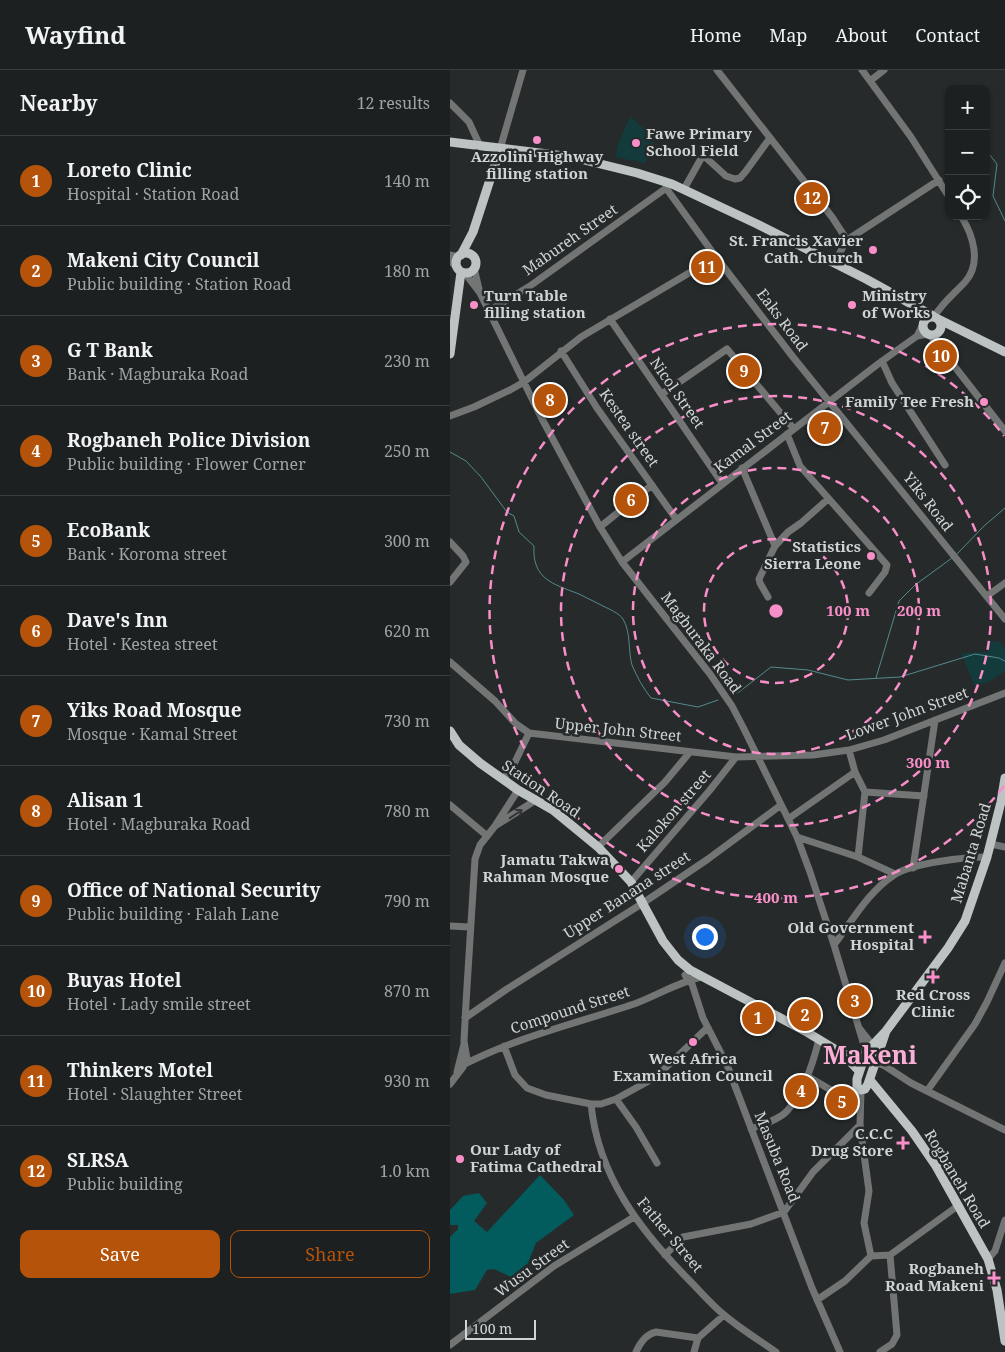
<!DOCTYPE html>
<meta charset="utf-8">
<style>
body{margin:0;font-family:"Noto Serif",serif;background:#292d2d;color:#f1f3f6}
.controls{position:absolute;right:15px;top:15px;display:grid;overflow:hidden;border-radius:10px;box-shadow:0 1px 4px #0004}
.controls button{width:45px;height:45px;display:grid;place-items:center;padding:0;border:0;border-bottom:1px solid #3a3e3e;background:#1c2020;color:#f1f3f6;font:25px sans-serif}
.scale{position:absolute;left:15px;bottom:12px;width:71px;box-sizing:border-box;padding-left:5px;border:2px solid #d1d4d4;border-top:0;font-size:14px;line-height:18px;white-space:nowrap;color:#d1d4d4;-webkit-text-stroke:4px #262a2a;paint-order:stroke}
.you{position:absolute;left:254px;top:866px;width:18px;height:18px;margin:-12px;border:4px solid #fff;border-radius:50%;background:#1a73e8;box-shadow:0 0 0 8px #1a73e833}
.badge{display:grid;place-items:center;width:32px;height:32px;border-radius:50%;background:#b45309;color:#fff;font-size:16px;font-weight:700}
.pin{position:absolute;translate:-50% -50%;border:2px solid #fff;box-shadow:0 1px 5px #0006}
.list{margin:0;padding:0;list-style:none}
h2{display:flex;justify-content:space-between;align-items:center;height:65px;margin:0;padding:0 20px;font-size:21px}
h2 small{font-size:16px;font-weight:400;color:#a0a3a5}
.list li{display:grid;grid-template-columns:32px 1fr auto;gap:15px;align-items:center;box-sizing:border-box;height:90px;padding:0 20px;border-top:1px solid #3a3e3e}
.list b{display:block;font-size:19px;white-space:nowrap}
.list p{margin:0;font-size:16px;white-space:nowrap;color:#a0a3a5}
.list em{font-size:16px;font-style:normal;color:#a0a3a5}
.actions{display:flex;gap:10px;padding:15px 20px}
.actions a{flex:1;padding:11px 0;border:1px solid #b45309;border-radius:10px;text-align:center;font-size:18px;color:#b45309}
.actions .main{background:#b45309;color:#fff}
.icon{flex:none;width:28px;height:28px;fill:none;stroke:currentColor;stroke-width:2;stroke-linecap:round;stroke-linejoin:round}
.map{position:relative;flex:none;width:555px;height:1282px;overflow:hidden}
header{display:flex;align-items:center;gap:30px;box-sizing:border-box;height:70px;padding:0 25px;background:#1c2020;border-bottom:1px solid #3a3e3e}
header strong{font-size:24px}
nav{display:flex;gap:28px;margin-inline-start:auto;font-size:18px}
main{display:flex}
aside{flex:1;background:#1c2020}
.map>svg:first-child{display:block}
.green{fill:#133b3c}
.forest{fill:#025b5c}
.lines{fill:none;stroke-linecap:round;stroke-linejoin:round}
.stream{stroke:#548a8c;stroke-width:1}
.minor{stroke:#737575;stroke-width:7}
.major{stroke:#bdc2c2;stroke-width:9}
.oneway{stroke:#323535}
.ring{fill:none;stroke:#f98fc9;stroke-width:2.5;stroke-dasharray:9 6}
.poi-dot{fill:#f98fc9;stroke:#262a2a;stroke-width:2}
.labels{text-anchor:middle;stroke-width:5;stroke-linejoin:round;paint-order:stroke}
.poi-label{font-size:15px;font-weight:bold;fill:#d1d4d4;stroke:#262a2a;text-anchor:end}
.street-label{font-size:15px;fill:#d1d4d4;stroke:#262a2a}
.town-label{font-size:25px;font-weight:bold;fill:#fbafd6;stroke:#262a2a}
.centre{fill:#f98fc9;stroke:#262a2a;stroke-width:2.5}
.ring-label{font-size:15px;text-anchor:middle;font-weight:bold;fill:#f98fc9;stroke:#262a2a;stroke-width:5;stroke-linejoin:round;paint-order:stroke}
</style>
<header>
<strong>Wayfind</strong>
<nav><a>Home</a><a>Map</a><a>About</a><a>Contact</a></nav>
</header>
<main>
<aside>
<h2>Nearby<small>12 results</small></h2>
<ul class="list">
<li><span class="badge">1</span><div><b>Loreto Clinic</b><p>Hospital · Station Road</p></div><em>140 m</em></li>
<li><span class="badge">2</span><div><b>Makeni City Council</b><p>Public building · Station Road</p></div><em>180 m</em></li>
<li><span class="badge">3</span><div><b>G T Bank</b><p>Bank · Magburaka Road</p></div><em>230 m</em></li>
<li><span class="badge">4</span><div><b>Rogbaneh Police Division</b><p>Public building · Flower Corner</p></div><em>250 m</em></li>
<li><span class="badge">5</span><div><b>EcoBank</b><p>Bank · Koroma street</p></div><em>300 m</em></li>
<li><span class="badge">6</span><div><b>Dave's Inn</b><p>Hotel · Kestea street</p></div><em>620 m</em></li>
<li><span class="badge">7</span><div><b>Yiks Road Mosque</b><p>Mosque · Kamal Street</p></div><em>730 m</em></li>
<li><span class="badge">8</span><div><b>Alisan 1</b><p>Hotel · Magburaka Road</p></div><em>780 m</em></li>
<li><span class="badge">9</span><div><b>Office of National Security</b><p>Public building · Falah Lane</p></div><em>790 m</em></li>
<li><span class="badge">10</span><div><b>Buyas Hotel</b><p>Hotel · Lady smile street</p></div><em>870 m</em></li>
<li><span class="badge">11</span><div><b>Thinkers Motel</b><p>Hotel · Slaughter Street</p></div><em>930 m</em></li>
<li><span class="badge">12</span><div><b>SLRSA</b><p>Public building</p></div><em>1.0 km</em></li>
</ul>
<div class="actions"><a class="main">Save</a><a>Share</a></div>
</aside>
<div class="map">
<svg width="555" height="1282" viewBox="0 0 555 1282">
<rect width="100%" height="100%" fill="#262a2a"/>
<path class="green" d="M180,46L205,69L195,94C187,90 175,90 166,87L167,77Z
M540,571L549,572L555,578V601L537,613H531L525,617L511,583L538,582Z"/>
<path class="forest" d="M90,1105L114,1130L124,1145L86,1173L78,1193L61,1207L44,1199L37,1200L25,1220L0,1224V1167L8,1159V1155H0V1140L13,1126L29,1123L37,1133L24,1151L37,1162Z"/>
<g class="lines">
<path class="stream" d="M539,84L547,94L543,126L555,151
M0,382L16,391L31,407L57,442L64,446L69,462L84,476C82,509 103,514 129,524C137,528 145,532 153,536C159,539 169,543 173,549C181,562 178,581 182,595C187,607 193,618 201,628L248,637L268,630
M507,484L534,456L555,438
M426,608L449,531L465,515L502,488
M284,624L289,622L321,597L358,600L398,610L450,607L525,584L549,588L555,591"/>
<path class="minor" d="M267,0L382,147L397,170
M412,0L461,67L499,127
M420,11L434,0
M0,33L19,52L30,76
M50,79L73,0
M216,118L266,187L343,287L555,549
M234,119L253,85L276,106L285,109L290,108L296,101L320,68
M0,185L8,187
M0,191L7,197
M384,193L397,170L489,110
M24,198L30,223
M14,202L30,223L91,347L150,457L172,492L260,604L282,636L294,659L347,767L360,802L384,875L416,982
M39,241L80,216L219,116
M484,247C493,232 504,224 515,212C532,193 523,165 511,146
M160,249L272,413
M480,265L555,361
M467,266L473,254
M111,281L147,338L226,449
M432,291L442,313L495,395
M212,324L277,279L344,359
M0,346L24,337L60,320L74,312L131,267L266,187
M337,364L350,396L437,495L435,502L419,523
M292,398L325,476
M150,457L202,415
M0,472L13,486L16,492L0,512
M172,492L428,294L467,266L478,264
M537,526L555,513
M318,527L310,513L309,509L325,476L338,462L351,453L378,429
M0,592L45,631L66,654L79,663L286,687L363,685L399,680L434,670L555,623
M399,680L405,702L415,722L408,787
M53,710L64,694L79,663
M415,722L474,726
M0,735L36,765
M338,749L405,702
M45,756L86,730
M347,767L408,787L445,804
M541,774L555,777
M148,777L215,712L240,682
M463,798L485,650
M181,812L260,720L286,687
M0,856L19,857
M384,875C402,851 418,822 444,805C462,793 515,787 537,787
M235,905L242,914L253,948L277,995L362,1218L390,1282
M15,948L57,919L193,833L258,789L331,735
M409,958L424,977
M54,976L65,1005L77,1018L96,1025L141,1034H151L166,1029L206,1007L257,958
M425,992L435,996L461,1013L555,1060
M15,994C68,967 127,953 184,934C206,926 226,913 251,907
M7,1002L14,974
M357,1006L410,1037
M0,1014L13,997L17,989L14,971L16,933L25,789L30,775L45,756L68,720
M411,1021L410,1055L419,1121L414,1153L421,1186
M477,1021L525,954L537,932L555,893
M166,1029L186,1057L207,1093
M396,1030L401,1027L407,1016
M141,1034C148,1106 190,1160 238,1209C250,1221 261,1234 273,1244C289,1258 309,1270 326,1282
M301,1059C312,1054 329,1050 337,1041C354,1022 363,994 369,969
M215,1185L233,1167L301,1154L334,1142L363,1102L410,1055
M538,1189L545,1181L555,1150
M367,1230L395,1211L421,1186L440,1185L509,1135
M0,1275L104,1196L184,1147
M186,1282C190,1273 196,1264 206,1262L248,1268
M244,1282L248,1268L274,1245
M430,1282L442,1274L447,1265L440,1185"/>
<path class="major" d="M0,72L122,87L187,103L222,114L307,154L416,209L483,246
M6 193a10 10 0 1 1 20 0a10 10 0 1 1-20 0Z
M11,185L23,162L50,79
M473 256a9 9 0 1 1 18 0a9 9 0 1 1-18 0Z
M488,249L555,282
M0,284L11,202
M0,661L9,675L30,693L68,720L103,740L148,777L181,812L213,871L228,890L240,900L355,961L393,984L413,988
M436,961L418,1014L415,1019L410,1020L407,1018V1009L416,982L436,961L498,878L515,851L537,787L551,732L555,708
M393,984L409,1001
M420,1010L462,1061L486,1096L538,1189L547,1220L555,1271"/>
</g>
<defs><path id="oneway-shaft" d="M-6 0H5M1.5-3L5.5 0L1.5 3" fill="none" stroke-width="1.6" stroke-linecap="round" stroke-linejoin="round" transform="scale(1.25)"/></defs>
<use class="oneway" href="#oneway-shaft" transform="translate(66 744) rotate(-34)"/>
<g class="ring">
<circle cx="326" cy="541" r="72"/>
<circle cx="326" cy="541" r="143"/>
<circle cx="326" cy="541" r="215"/>
<path d="M554 716A287 287 0 1 1 554 366"/>
</g>
<g class="poi-dot">
<circle cx="87" cy="70" r="5"/>
<circle cx="186" cy="73" r="5"/>
<circle cx="423" cy="180" r="5"/>
<circle cx="24" cy="235" r="5"/>
<circle cx="402" cy="235" r="5"/>
<circle cx="534" cy="332" r="5"/>
<circle cx="421" cy="486" r="5"/>
<circle cx="169" cy="799" r="5"/>
<path d="M472.5 859.5h5v5h5v5h-5v5h-5v-5h-5v-5h5z"/>
<path d="M480.5 899.5h5v5h5v5h-5v5h-5v-5h-5v-5h5z"/>
<circle cx="243" cy="972" r="5"/>
<path d="M450.5 1065.5h5v5h5v5h-5v5h-5v-5h-5v-5h5z"/>
<circle cx="10" cy="1089" r="5"/>
<path d="M541.5 1200.5h5v5h5v5h-5v5h-5v-5h-5v-5h5z"/>
</g>
<g class="labels">
<g class="poi-label">
<text x="196" y="69" text-anchor="start">Fawe Primary<tspan x="196" dy="17">School Field</tspan></text>
<text x="87" y="92" text-anchor="middle">Azzolini Highway<tspan x="87" dy="17">filling station</tspan></text>
<text x="413" y="176">St. Francis Xavier<tspan x="413" dy="17">Cath. Church</tspan></text>
<text x="34" y="231" text-anchor="start">Turn Table<tspan x="34" dy="17">filling station</tspan></text>
<text x="412" y="231" text-anchor="start">Ministry<tspan x="412" dy="17">of Works</tspan></text>
<text x="524" y="337">Family Tee Fresh</text>
<text x="411" y="482">Statistics<tspan x="411" dy="17">Sierra Leone</tspan></text>
<text x="159" y="795">Jamatu Takwa<tspan x="159" dy="17">Rahman Mosque</tspan></text>
<text x="464" y="863">Old Government<tspan x="464" dy="17">Hospital</tspan></text>
<text x="483" y="930" text-anchor="middle">Red Cross<tspan x="483" dy="17">Clinic</tspan></text>
<text x="243" y="994" text-anchor="middle">West Africa<tspan x="243" dy="17">Examination Council</tspan></text>
<text x="443" y="1069">C.C.C<tspan x="443" dy="17">Drug Store</tspan></text>
<text x="20" y="1085" text-anchor="start">Our Lady of<tspan x="20" dy="17">Fatima Cathedral</tspan></text>
<text x="534" y="1204">Rogbaneh<tspan x="534" dy="17">Road Makeni</tspan></text>
</g>
<g class="street-label">
<text transform="translate(120 170) rotate(-35)" y="5">Mabureh Street</text>
<text transform="translate(332 250) rotate(53)" y="5">Eaks Road</text>
<text transform="translate(227 323) rotate(55)" y="5">Nicol Street</text>
<text transform="translate(179 358) rotate(55)" y="5">Kestea street</text>
<text transform="translate(303 372) rotate(-37)" y="5">Kamal Street</text>
<text transform="translate(478 432) rotate(52)" y="5">Yiks Road</text>
<text transform="translate(251 573) rotate(53)" y="5">Magburaka Road</text>
<text transform="translate(457 644) rotate(-20)" y="5">Lower John Street</text>
<text transform="translate(168 660) rotate(6)" y="5">Upper John Street</text>
<text transform="translate(91 719) rotate(34)" y="5">Station Road</text>
<text transform="translate(224 741) rotate(-49)" y="5">Kalokon street</text>
<text transform="translate(521 783) rotate(-73)" y="5">Mabanta Road</text>
<text transform="translate(177 825) rotate(-33)" y="5">Upper Banana street</text>
<text transform="translate(120 940) rotate(-18)" y="5">Compound Street</text>
<text transform="translate(327 1087) rotate(68)" y="5">Masuba Road</text>
<text transform="translate(507 1109) rotate(59)" y="5">Rogbaneh Road</text>
<text transform="translate(220 1165) rotate(50)" y="5">Father Street</text>
<text transform="translate(82 1198) rotate(-36)" y="5">Wusu Street</text>
</g>
<g class="town-label">
<text x="420" y="994">Makeni</text>
</g>
</g>
<circle cx="326" cy="541" r="8" class="centre"/>
<g class="ring-label">
<text x="398" y="546">100 m</text>
<text x="469" y="546">200 m</text>
<text x="478" y="698">300 m</text>
<text x="326" y="833">400 m</text>
</g>
</svg>
<div class="controls">
<button>+</button>
<button>−</button>
<button><svg class="icon" aria-label="locate" viewBox="0 0 24 24"><circle cx="12" cy="12" r="6"/><path d="M12 2v4M12 18v4M2 12h4M18 12h4"/></svg></button>
</div>
<div class="scale">100 m</div>
<div class="you"></div>
<div class="pin badge" style="left:308px;top:948px">1</div>
<div class="pin badge" style="left:355px;top:945px">2</div>
<div class="pin badge" style="left:405px;top:931px">3</div>
<div class="pin badge" style="left:351px;top:1021px">4</div>
<div class="pin badge" style="left:392px;top:1032px">5</div>
<div class="pin badge" style="left:181px;top:430px">6</div>
<div class="pin badge" style="left:375px;top:358px">7</div>
<div class="pin badge" style="left:100px;top:330px">8</div>
<div class="pin badge" style="left:294px;top:301px">9</div>
<div class="pin badge" style="left:491px;top:286px">10</div>
<div class="pin badge" style="left:257px;top:197px">11</div>
<div class="pin badge" style="left:362px;top:128px">12</div>
</div>
</main>
